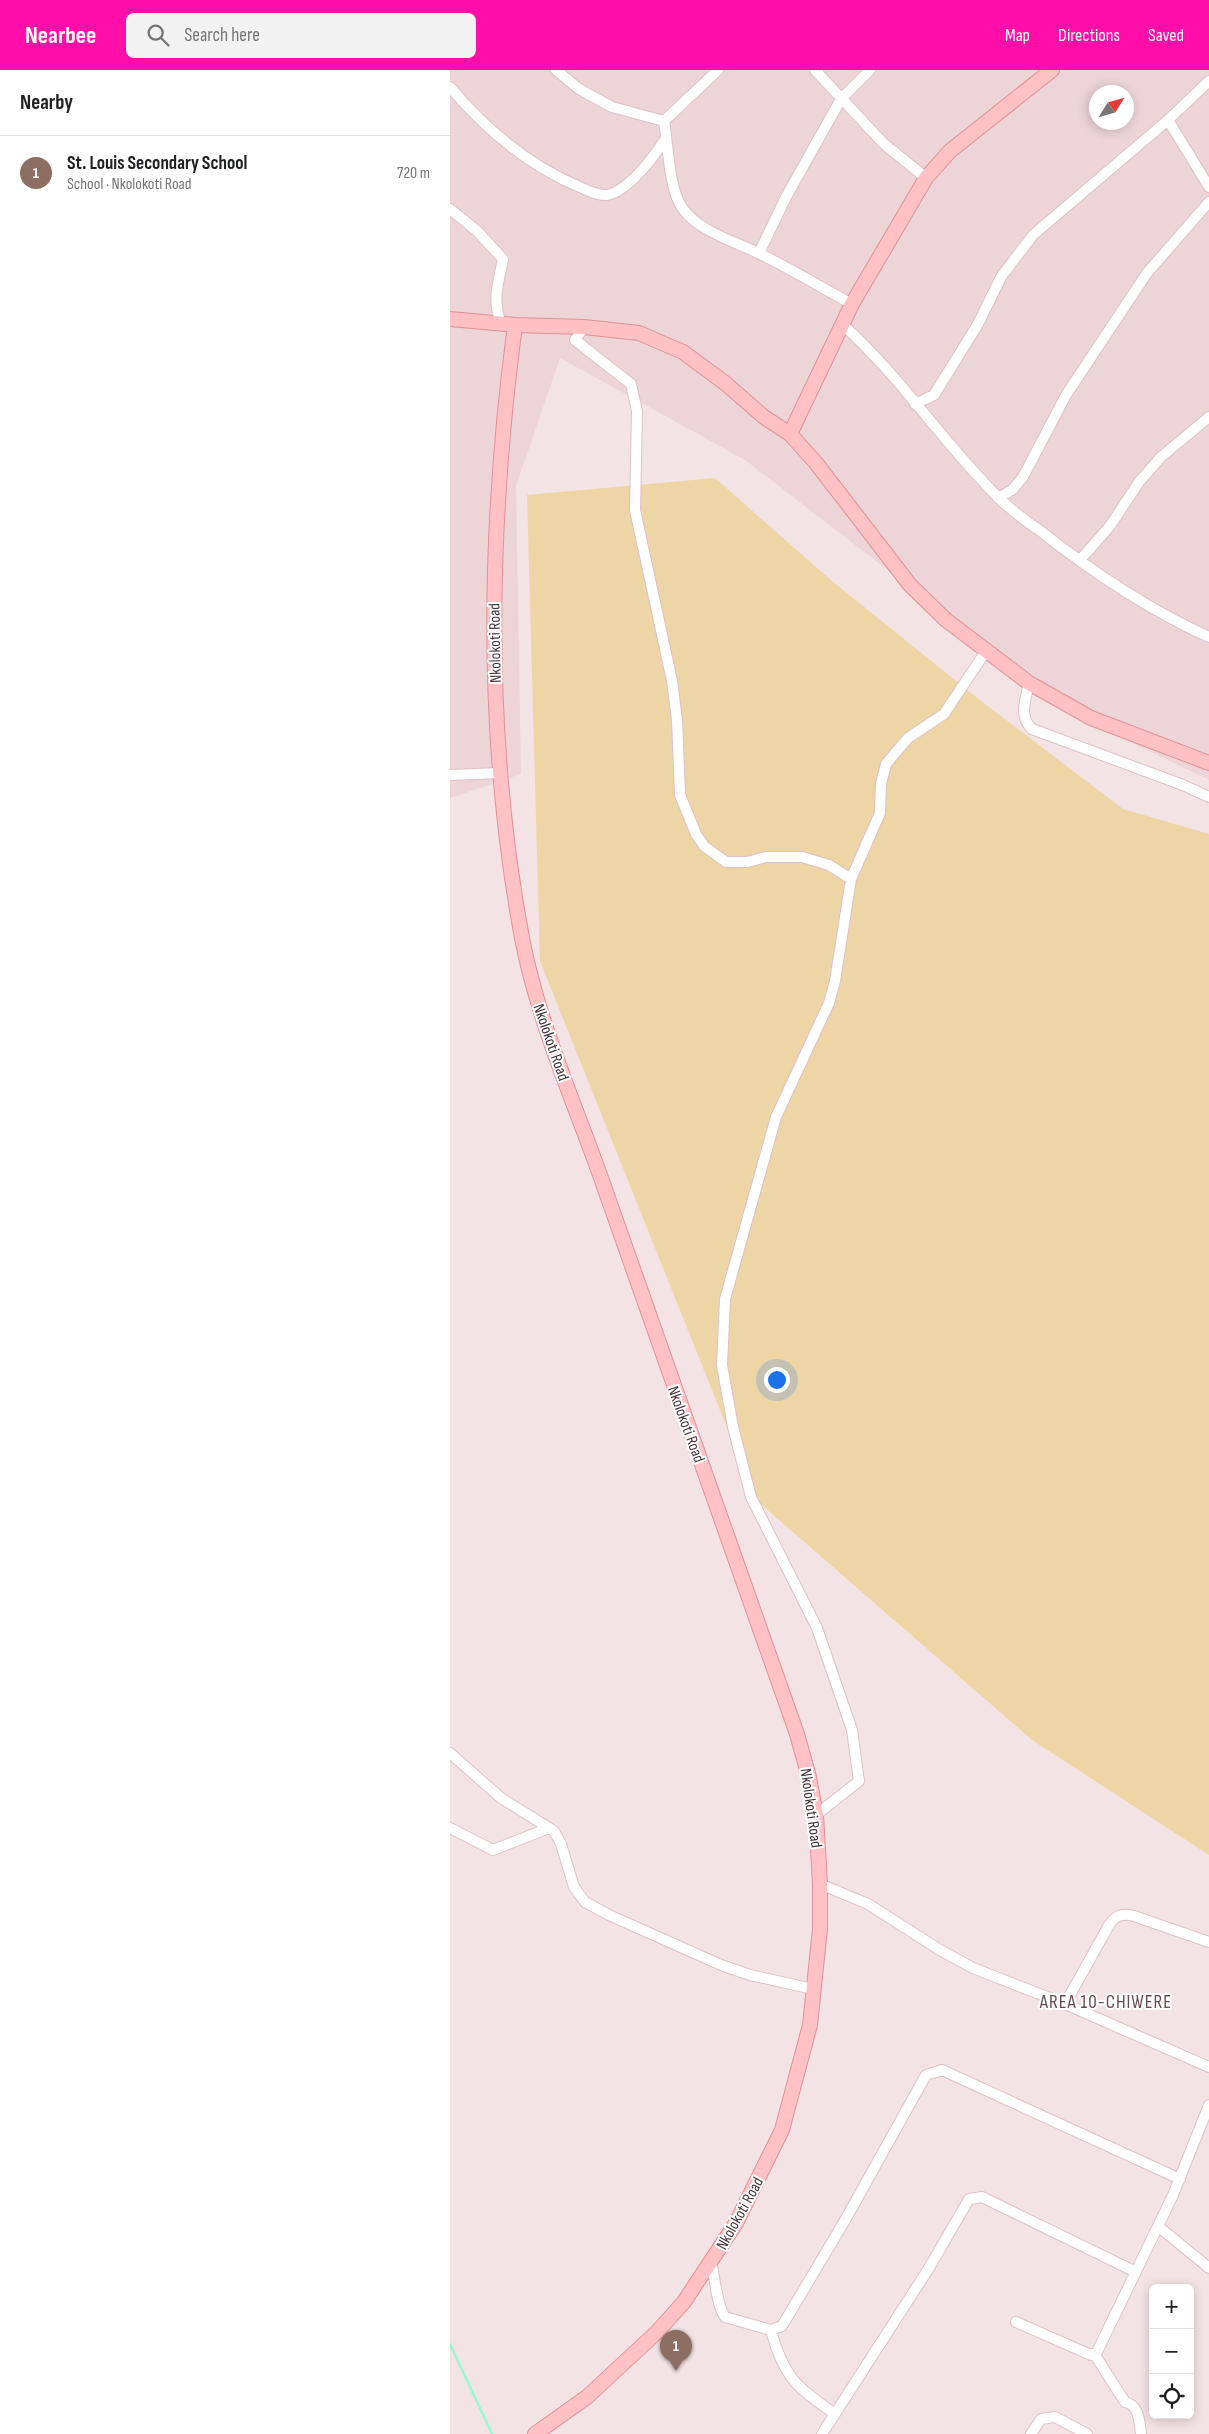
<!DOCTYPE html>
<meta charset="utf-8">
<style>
body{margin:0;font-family:"Sofia Sans Condensed",sans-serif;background:#f2f2f2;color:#202124}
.controls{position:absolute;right:15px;bottom:15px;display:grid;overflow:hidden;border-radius:8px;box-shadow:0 2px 12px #0003}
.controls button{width:45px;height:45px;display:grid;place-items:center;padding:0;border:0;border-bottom:1px solid #e0e0e0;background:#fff;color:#202124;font:25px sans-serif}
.compass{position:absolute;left:639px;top:15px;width:45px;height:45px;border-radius:50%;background:#fff;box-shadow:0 2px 12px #0003;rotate:53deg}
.you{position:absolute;left:326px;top:1309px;width:18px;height:18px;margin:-12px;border:4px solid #fff;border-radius:50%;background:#1a73e8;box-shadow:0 0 0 8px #1a73e833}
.badge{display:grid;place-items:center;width:32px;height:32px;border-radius:50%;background:#ff0eaa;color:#fff;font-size:16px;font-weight:700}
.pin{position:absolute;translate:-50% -41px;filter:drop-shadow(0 1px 2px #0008)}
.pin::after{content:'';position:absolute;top:26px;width:18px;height:15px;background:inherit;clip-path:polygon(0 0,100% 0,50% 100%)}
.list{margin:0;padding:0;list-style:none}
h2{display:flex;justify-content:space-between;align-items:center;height:65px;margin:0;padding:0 20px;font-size:21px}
h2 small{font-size:16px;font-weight:400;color:#757577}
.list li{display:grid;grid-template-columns:32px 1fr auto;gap:15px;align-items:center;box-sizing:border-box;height:75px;padding:0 20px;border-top:1px solid #e0e0e0}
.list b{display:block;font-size:19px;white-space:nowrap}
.list p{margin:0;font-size:16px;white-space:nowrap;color:#757577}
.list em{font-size:16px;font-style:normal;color:#757577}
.icon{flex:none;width:28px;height:28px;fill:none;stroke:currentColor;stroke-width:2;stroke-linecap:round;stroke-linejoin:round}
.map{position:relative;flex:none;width:759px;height:2364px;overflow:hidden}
header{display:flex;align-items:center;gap:30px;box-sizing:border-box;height:70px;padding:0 25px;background:#ff0eaa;color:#fff}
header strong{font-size:24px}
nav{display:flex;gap:28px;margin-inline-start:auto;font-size:18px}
.search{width:350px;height:45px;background:#f2f2f2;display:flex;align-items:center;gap:12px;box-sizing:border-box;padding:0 18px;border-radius:8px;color:#757577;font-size:19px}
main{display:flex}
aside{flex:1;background:#fff}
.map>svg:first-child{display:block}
.residential{fill:#ecd4d7;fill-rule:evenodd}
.green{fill:#edd5a6}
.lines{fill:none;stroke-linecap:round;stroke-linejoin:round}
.stream{stroke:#97f8d3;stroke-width:2.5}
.street-casing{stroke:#dec1c5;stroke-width:12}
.secondary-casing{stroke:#e09195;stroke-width:16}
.street{stroke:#fff;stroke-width:10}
.secondary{stroke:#ffc1c4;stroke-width:14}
.labels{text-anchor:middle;stroke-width:4;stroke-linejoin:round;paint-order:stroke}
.street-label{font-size:16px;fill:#463236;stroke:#fff}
.quarter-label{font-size:19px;letter-spacing:1px;fill:#6a484f;stroke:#fff}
</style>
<header>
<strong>Nearbee</strong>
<div class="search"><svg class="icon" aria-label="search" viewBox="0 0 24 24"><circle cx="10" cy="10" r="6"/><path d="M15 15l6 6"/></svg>Search here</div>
<nav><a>Map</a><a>Directions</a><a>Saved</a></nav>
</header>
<main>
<aside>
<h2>Nearby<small></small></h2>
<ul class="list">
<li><span class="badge" style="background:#8d6e63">1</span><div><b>St. Louis Secondary School</b><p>School · Nkolokoti Road</p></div><em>720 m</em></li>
</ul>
</aside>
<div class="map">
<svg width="759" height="2364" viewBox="0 0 759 2364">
<rect width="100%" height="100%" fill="#f4e3e4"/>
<path class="residential" d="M0,0H759V710L627,646L295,390L110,288L66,416L71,704L0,728ZM646,22H676V52H646Z"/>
<path class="green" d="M265,408L382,511L526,627L673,739L759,764V1785L582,1670L306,1430L90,891L77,425Z"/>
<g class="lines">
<path class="stream" d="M0,2274L42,2364"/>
<defs>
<path id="street" d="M106,0L129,19L162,37L214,51
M365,0L433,73L476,108
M0,17C36,60 79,96 132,118C139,121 148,126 157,125C178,121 203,88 214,71
M718,50L759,11
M214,51C218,74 219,121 233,139C250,162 284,171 308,183C340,198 370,217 402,234
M214,51L268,0
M0,139L27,161L53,189C48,215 42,228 51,254
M309,183L336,127L391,29L420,0
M393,255C451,307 493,373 548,427C560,440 575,450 589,460C641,501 699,540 759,567
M134,257L125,270L181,314L187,341L185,440L222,611L227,650L230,725L246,764L254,776L276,792H297L316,787H352L379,795L401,809L385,911L379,933L326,1047L275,1229L272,1295L283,1357L301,1427L367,1558L402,1660L409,1711L366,1745
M465,334L484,325L528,254L551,207L583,165L718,50L759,117
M548,428L562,420L573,407L616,325L697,203L759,132
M630,490L660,456L689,412L711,387L759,347
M579,613C576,629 568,646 582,659L733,715L759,727
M0,705L50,703
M401,809L430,743L431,714L436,694L458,668L494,644L536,581
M0,1683L51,1728L104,1761L111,1774L124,1817L135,1832L159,1845L271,1895L300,1905L363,1919
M0,1758L43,1780L99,1758
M370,1814L418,1834L490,1880L523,1898L615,1934L759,1997
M615,1934L659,1855C666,1845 672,1843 684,1846L759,1872
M709,2157L759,2198
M261,2192C265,2207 267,2237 275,2247L321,2260L332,2256L394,2152L476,2005L492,2000L730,2109
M566,2252L641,2285L647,2282L723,2125L759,2035
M321,2260C333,2306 347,2318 385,2344
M645,2285L675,2332C690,2336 689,2351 691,2364
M372,2364L479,2198L519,2129L532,2127L686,2202
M581,2364L591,2349L605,2347L637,2364"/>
<path id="secondary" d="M0,249L65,255L134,257L189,263L233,282L275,313L314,347L340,364L366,393L460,515L496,550L579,613L641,648L759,693
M65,255C38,459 34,665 72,868C89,957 128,1040 157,1125C220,1305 285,1484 347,1664L359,1707L366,1745L370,1814V1859L360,1955L332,2060L286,2153L234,2232L207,2262L137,2327L85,2364
M340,364L402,234L476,108L500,81L602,0"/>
</defs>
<use href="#street" class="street-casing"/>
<use href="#secondary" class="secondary-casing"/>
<use href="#street" class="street"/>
<use href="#secondary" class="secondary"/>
</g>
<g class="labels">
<g class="street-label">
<text transform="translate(44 573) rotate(-91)" y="6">Nkolokoti Road</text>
<text transform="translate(102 972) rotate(71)" y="6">Nkolokoti Road</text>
<text transform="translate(237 1354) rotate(70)" y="6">Nkolokoti Road</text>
<text transform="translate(362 1738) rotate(82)" y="6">Nkolokoti Road</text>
<text transform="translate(289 2143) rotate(-61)" y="6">Nkolokoti Road</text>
</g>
<g class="quarter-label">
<text x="656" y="1938">AREA 10-CHIWERE</text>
</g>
</g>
</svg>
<div class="controls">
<button>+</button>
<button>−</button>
<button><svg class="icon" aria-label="locate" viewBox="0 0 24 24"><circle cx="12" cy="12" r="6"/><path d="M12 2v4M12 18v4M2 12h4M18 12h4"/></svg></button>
</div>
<svg class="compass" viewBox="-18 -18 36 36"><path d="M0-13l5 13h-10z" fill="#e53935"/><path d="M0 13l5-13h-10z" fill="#757577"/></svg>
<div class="you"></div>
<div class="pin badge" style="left:226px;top:2301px;background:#8d6e63">1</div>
</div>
</main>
